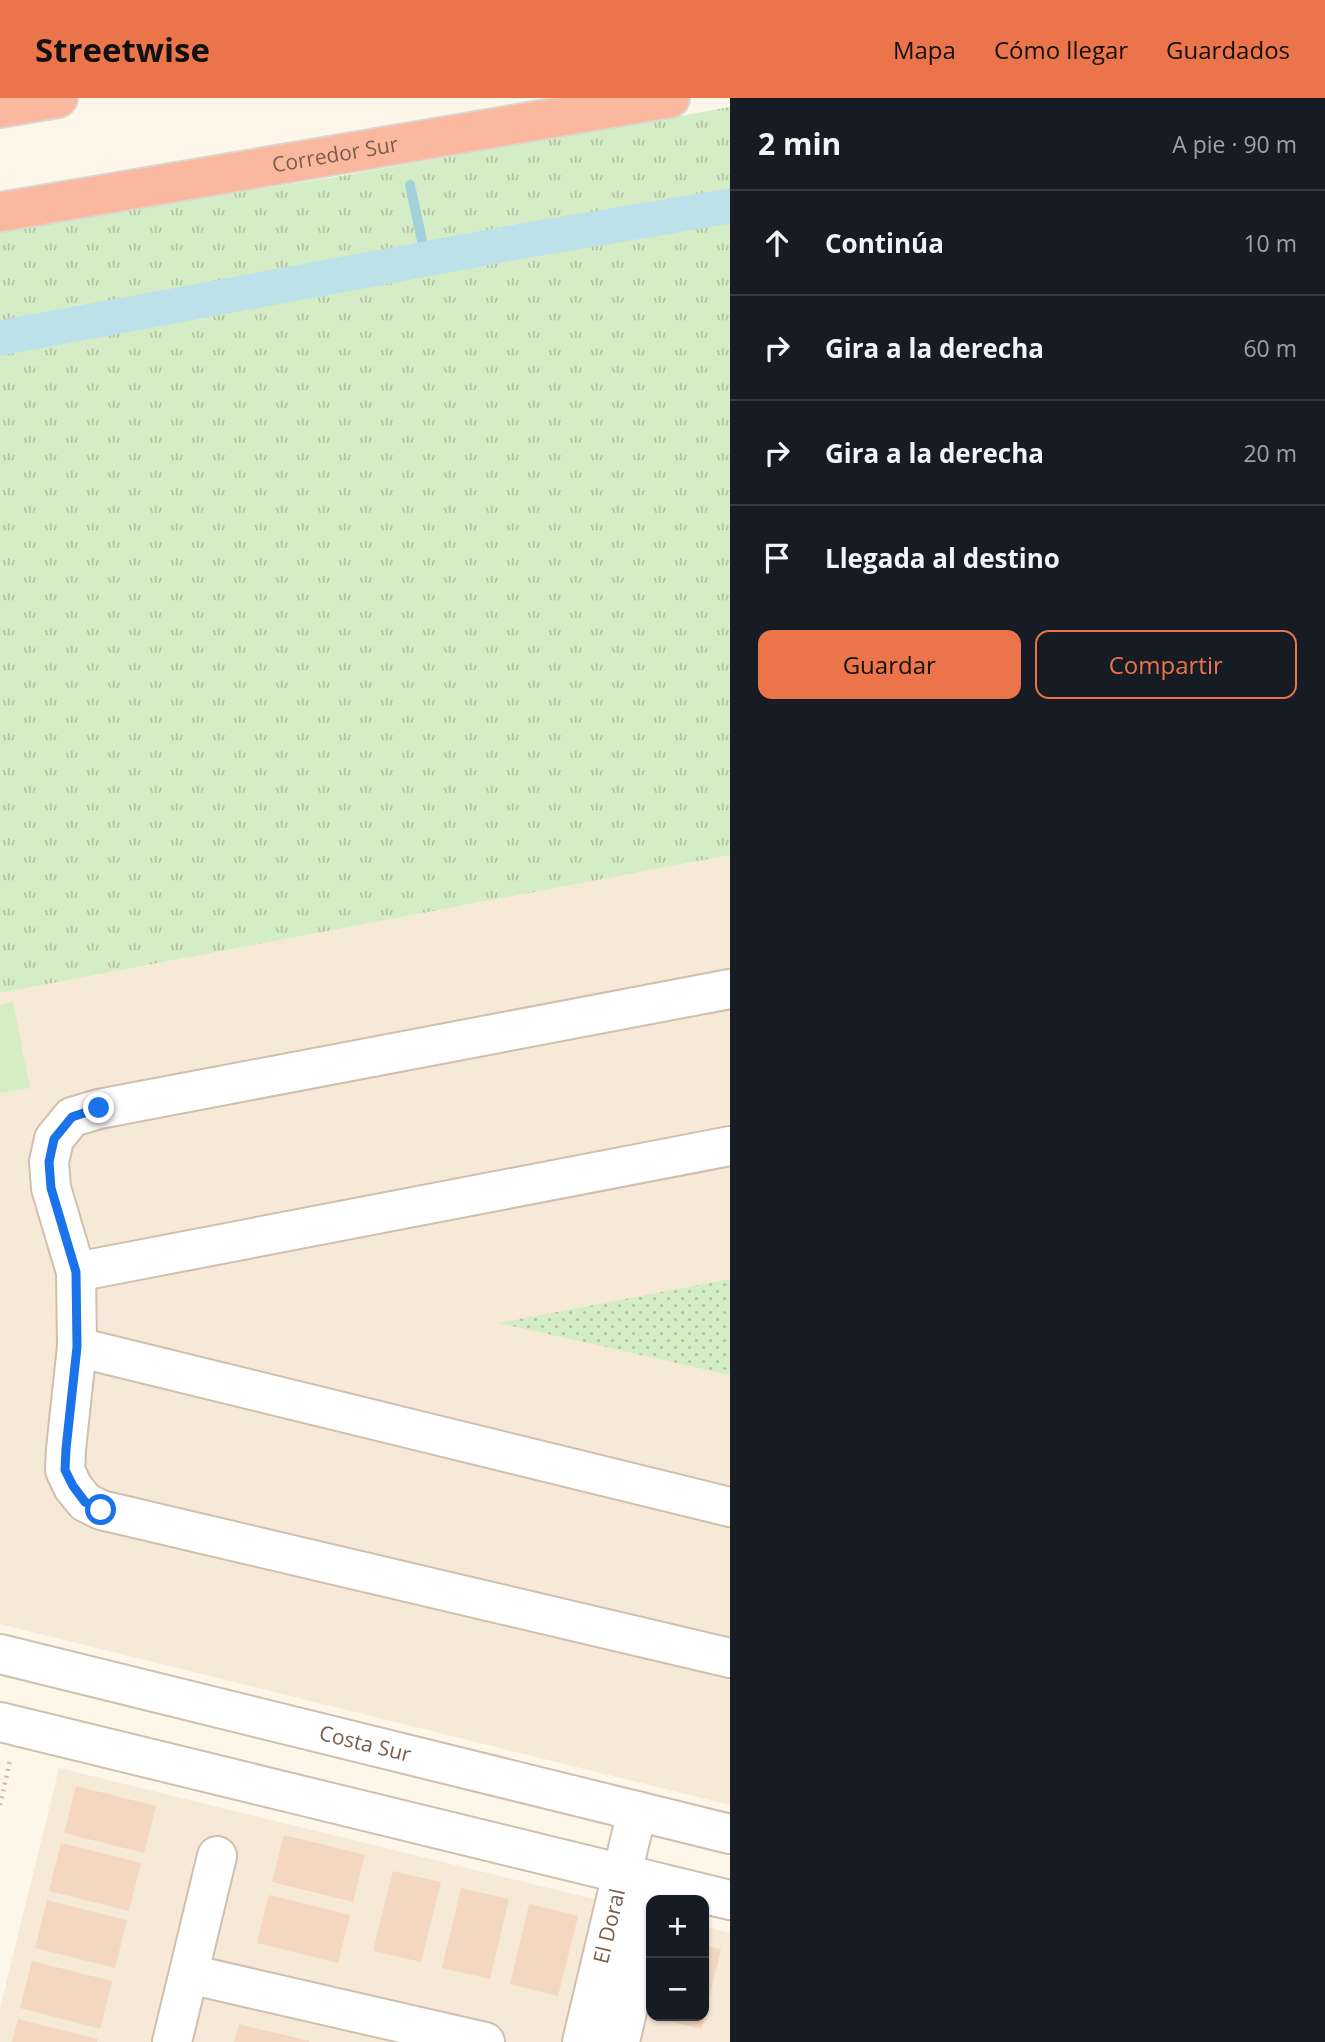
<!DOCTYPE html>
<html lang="es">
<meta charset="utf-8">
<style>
body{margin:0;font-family:"Open Sans",sans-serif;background:#20242c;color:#f1f3f6}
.controls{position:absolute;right:21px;bottom:21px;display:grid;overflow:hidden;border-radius:14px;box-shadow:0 2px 5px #0004}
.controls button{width:63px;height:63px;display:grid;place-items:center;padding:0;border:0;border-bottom:2px solid #363941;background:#171b24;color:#f1f3f6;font:35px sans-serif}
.stop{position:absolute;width:21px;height:21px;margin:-16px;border:5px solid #1a73e8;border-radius:50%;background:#fff}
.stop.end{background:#1a73e8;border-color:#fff;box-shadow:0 2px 7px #0008}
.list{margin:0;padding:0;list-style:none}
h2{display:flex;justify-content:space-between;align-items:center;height:91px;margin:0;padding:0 28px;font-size:30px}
h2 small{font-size:23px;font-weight:400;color:#9ea1a6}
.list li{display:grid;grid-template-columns:46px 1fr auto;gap:21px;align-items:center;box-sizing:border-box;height:105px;padding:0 28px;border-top:2px solid #363941}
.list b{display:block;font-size:26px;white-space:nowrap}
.list em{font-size:23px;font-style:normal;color:#9ea1a6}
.actions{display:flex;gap:14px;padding:21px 28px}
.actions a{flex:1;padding:16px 0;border:2px solid #ec744a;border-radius:14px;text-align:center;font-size:24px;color:#ec744a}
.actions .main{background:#ec744a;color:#111}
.icon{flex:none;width:38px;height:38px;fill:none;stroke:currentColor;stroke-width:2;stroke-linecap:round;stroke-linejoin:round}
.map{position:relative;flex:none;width:730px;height:1944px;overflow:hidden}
header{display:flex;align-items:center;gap:42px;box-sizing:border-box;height:98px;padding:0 35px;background:#ec744a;color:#111}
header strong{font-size:33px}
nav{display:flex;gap:38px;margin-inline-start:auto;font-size:24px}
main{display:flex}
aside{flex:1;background:#171b24}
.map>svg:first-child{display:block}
.residential{fill:#f6e9d7}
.grass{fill:url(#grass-tufts)}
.park{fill:url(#park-dots)}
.pitch{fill:#d4edc6}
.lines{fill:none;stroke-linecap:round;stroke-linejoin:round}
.stream{stroke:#a2d0db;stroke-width:10}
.canal{stroke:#bce1e9;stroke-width:35}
.building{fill:#f4d7c0}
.minor-casing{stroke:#d1bfad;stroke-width:42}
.highway-casing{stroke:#dcd5d0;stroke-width:42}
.path{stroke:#dabaa2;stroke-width:4.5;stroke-dasharray:2 5;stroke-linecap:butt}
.minor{stroke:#fff;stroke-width:38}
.highway{stroke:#fab99e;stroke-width:38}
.route{stroke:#1a73e8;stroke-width:9}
.labels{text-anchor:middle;stroke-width:5;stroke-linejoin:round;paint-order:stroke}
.street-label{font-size:21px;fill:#7a5d4b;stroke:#fffaf1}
</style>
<header>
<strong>Streetwise</strong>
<nav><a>Mapa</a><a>Cómo llegar</a><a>Guardados</a></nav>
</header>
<main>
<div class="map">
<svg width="730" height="1944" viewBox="0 0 730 1944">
<defs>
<pattern id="grass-tufts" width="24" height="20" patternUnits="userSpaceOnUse" patternTransform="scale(1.75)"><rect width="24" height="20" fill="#d4edc6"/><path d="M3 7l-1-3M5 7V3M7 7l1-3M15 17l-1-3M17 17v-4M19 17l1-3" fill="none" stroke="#b1c3a3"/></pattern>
<pattern id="park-dots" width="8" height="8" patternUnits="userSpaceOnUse" patternTransform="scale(1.75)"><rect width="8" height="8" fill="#d4edc6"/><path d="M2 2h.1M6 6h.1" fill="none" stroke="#b1c3a3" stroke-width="1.8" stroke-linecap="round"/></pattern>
</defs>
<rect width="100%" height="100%" fill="#fdf6e9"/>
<path class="residential" d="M730,757V1707L0,1526V895Z
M59,1670L651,1815V1918H704V1828L730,1835V1944H0V1911Z"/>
<path class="grass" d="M730,9V757L0,895V132L330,80Z"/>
<path class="park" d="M730,1181V1277L499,1225Z"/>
<path class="pitch" d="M13,904L30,990L0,995V907Z"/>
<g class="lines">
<path class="stream" d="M410,87L426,161"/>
<path class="canal" d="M0,240L528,142L730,108"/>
</g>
<path class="building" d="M76,1688L156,1708L144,1755L64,1735Z
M284,1737L365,1757L353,1804L272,1784Z
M61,1745L141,1765L129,1813L49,1793Z
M393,1773L441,1784L421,1864L373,1853Z
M461,1790L509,1801L490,1881L442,1870Z
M269,1797L350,1817L338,1865L257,1845Z
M47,1802L127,1822L115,1870L35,1850Z
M529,1806L578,1818L558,1898L510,1886Z
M704,1847L721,1851L702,1931L654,1920L655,1918H704Z
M32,1863L112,1883L100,1931L20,1910Z
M18,1921L98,1941L97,1944H12Z
M239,1926L309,1943V1944H234Z"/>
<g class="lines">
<defs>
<g id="minor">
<path d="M730,891L99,1011L72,1019L54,1041L49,1064L51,1090L76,1174L77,1249L66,1351L65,1372L73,1389L85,1404L101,1412L730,1560"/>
<path d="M76,1174L730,1048"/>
<path d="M77,1249L730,1409"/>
<path id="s1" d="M0,1556L730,1736"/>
<path d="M0,1624L730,1802"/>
<path d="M189,1876L485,1944"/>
<path d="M172,1944L217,1758"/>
<path id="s2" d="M582,1944L637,1713"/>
<path d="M620,1944L651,1807"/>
</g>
<g id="highway">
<path d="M0,10L58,0"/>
<path id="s3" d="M0,114L670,0"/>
</g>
</defs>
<use href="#minor" class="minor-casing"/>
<use href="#highway" class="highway-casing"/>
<path class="path" d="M0,1707L10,1663"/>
<use href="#minor" class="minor"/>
<use href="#highway" class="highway"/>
</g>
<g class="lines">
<path class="route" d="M99,1010L72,1019L54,1041L49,1064L51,1090L76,1174L77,1249L66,1351L65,1372L73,1388L85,1404L101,1412"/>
</g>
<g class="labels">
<g class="street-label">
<text dy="7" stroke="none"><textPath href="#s3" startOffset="340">Corredor Sur</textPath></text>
<text dy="7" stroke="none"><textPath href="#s1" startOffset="376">Costa Sur</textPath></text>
<text dy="7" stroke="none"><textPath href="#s2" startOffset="119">El Doral</textPath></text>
</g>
</g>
</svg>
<div class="controls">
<button>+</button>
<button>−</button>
</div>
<div class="stop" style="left:101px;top:1412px"></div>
<div class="stop end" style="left:99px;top:1010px"></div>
</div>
<aside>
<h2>2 min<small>A pie · 90 m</small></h2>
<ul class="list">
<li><svg class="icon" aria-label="ahead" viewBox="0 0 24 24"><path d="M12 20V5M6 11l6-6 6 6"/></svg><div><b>Continúa</b></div><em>10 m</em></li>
<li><svg class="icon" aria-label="right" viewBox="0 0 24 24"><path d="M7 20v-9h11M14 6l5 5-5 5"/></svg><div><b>Gira a la derecha</b></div><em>60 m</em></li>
<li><svg class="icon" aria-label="right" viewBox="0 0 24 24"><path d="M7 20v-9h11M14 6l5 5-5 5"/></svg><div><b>Gira a la derecha</b></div><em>20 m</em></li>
<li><svg class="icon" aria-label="arrive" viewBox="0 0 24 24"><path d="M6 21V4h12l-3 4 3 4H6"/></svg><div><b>Llegada al destino</b></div></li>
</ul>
<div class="actions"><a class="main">Guardar</a><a>Compartir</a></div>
</aside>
</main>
